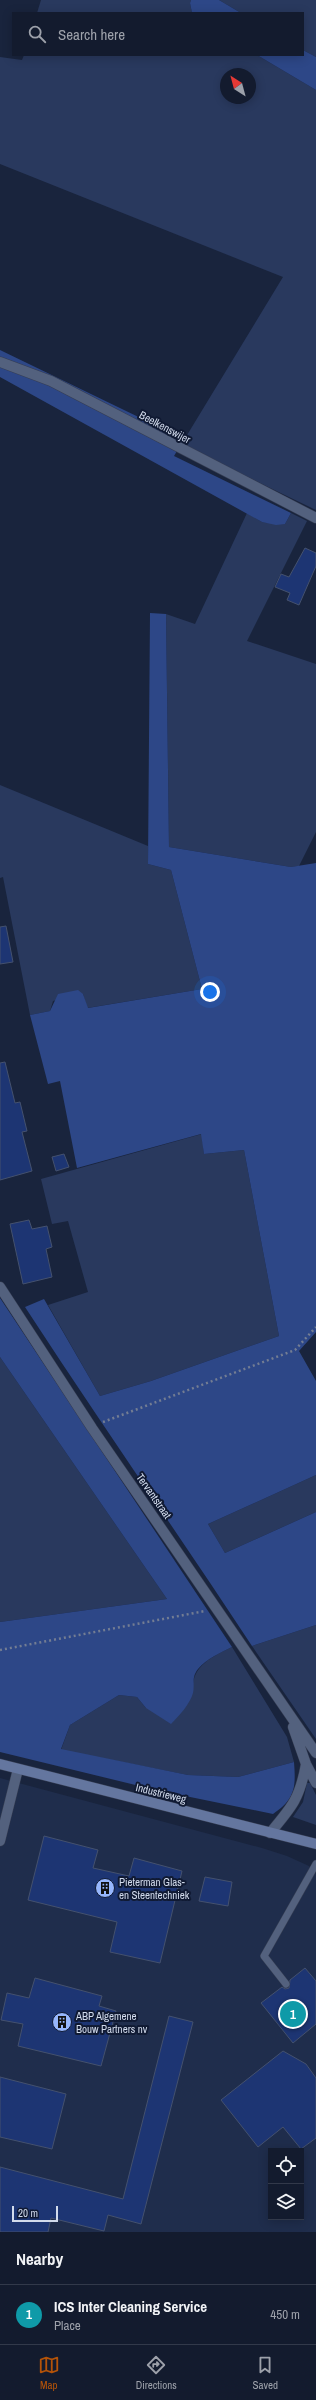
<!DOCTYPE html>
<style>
body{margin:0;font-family:"Archivo Narrow",sans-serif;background:#20283a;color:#f1f3f6}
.controls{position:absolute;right:12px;bottom:12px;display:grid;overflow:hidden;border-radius:0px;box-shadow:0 2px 10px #0003}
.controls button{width:36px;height:36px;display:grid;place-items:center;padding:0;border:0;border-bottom:1px solid #32394a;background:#131b2e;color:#f1f3f6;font:20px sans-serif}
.compass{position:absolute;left:220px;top:68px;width:36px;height:36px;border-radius:50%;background:#131b2e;box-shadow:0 2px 10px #0003;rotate:324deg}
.scale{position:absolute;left:12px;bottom:10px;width:46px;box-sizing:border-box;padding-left:4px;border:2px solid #d2dbec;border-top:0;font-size:11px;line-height:14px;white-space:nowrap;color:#d2dbec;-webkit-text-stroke:3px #101a33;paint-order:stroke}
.you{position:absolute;left:210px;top:992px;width:14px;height:14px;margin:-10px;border:3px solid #fff;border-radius:50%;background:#1a73e8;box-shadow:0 0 0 6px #1a73e833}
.badge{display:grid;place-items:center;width:26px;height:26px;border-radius:50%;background:#b45309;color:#fff;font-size:13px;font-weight:700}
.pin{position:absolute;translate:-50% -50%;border:2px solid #fff;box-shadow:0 1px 4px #0006}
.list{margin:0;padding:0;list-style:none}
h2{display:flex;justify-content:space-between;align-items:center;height:52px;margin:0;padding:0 16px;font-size:17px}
h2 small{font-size:13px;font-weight:400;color:#9da1aa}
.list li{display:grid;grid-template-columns:26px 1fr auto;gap:12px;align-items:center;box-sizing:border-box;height:60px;padding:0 16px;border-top:1px solid #32394a}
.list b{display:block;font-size:15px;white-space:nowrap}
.list p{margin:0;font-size:13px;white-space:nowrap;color:#9da1aa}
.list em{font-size:13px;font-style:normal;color:#9da1aa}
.icon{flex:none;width:22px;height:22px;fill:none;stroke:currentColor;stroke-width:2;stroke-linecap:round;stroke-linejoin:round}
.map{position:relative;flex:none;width:316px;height:2232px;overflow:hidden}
.search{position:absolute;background:#131b2e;box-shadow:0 2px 10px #0003;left:12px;right:12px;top:12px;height:44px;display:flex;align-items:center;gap:10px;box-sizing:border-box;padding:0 14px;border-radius:0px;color:#9da1aa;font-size:15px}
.sheet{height:112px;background:#131b2e}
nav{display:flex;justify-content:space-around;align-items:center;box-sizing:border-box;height:56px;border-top:1px solid #32394a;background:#131b2e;font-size:11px;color:#9da1aa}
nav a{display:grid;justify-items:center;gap:2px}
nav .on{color:#b45309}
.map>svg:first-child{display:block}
.built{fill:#1f2d4c;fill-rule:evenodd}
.green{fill:#29395e;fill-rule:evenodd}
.forest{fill:#2d4787}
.building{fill:#1d3573;stroke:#44516e}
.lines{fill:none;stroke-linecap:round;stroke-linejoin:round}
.lane-casing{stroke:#363e53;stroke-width:8}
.street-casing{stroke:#363e53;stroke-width:11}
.secondary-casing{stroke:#363e53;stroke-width:11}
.path{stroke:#737d93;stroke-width:2.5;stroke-dasharray:2 3;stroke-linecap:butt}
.lane{stroke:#53617e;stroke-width:7}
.street{stroke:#53617e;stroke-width:10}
.secondary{stroke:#64769f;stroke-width:10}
.labels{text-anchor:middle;stroke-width:4;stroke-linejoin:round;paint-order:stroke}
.street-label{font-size:11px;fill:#d2dbec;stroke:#101a33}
.poi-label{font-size:11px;fill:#d2dbec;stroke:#101a33;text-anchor:start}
</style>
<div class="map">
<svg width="316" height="2232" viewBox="0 0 316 2232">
<rect width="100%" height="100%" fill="#19243d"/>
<path class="built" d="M0,1778L262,1848L287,1856L309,1866L316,1874V2232H0ZM271,2151H301V2217H271Z"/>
<path class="green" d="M41,0H191L190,3L192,13H37Z
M219,0H316V57L303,50V13H241Z
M24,55H257L316,90V510L181,445L283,277L0,164V57L22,60ZM226,74H250V98H226Z
M247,513L262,522L285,524L291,513L307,521L247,641L316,664V832L299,866L291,867L169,847L166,614L195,624Z
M0,785L148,846V864L171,870L202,989L87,1008L83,994L53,1001L50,1011L30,1015L3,877L0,878Z
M202,1134L204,1154L244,1150L279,1336L151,1381L100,1396L48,1305L88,1292L68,1221L52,1224L41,1179Z
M0,1357L167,1599L0,1622Z
M316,1475V1512L225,1553L208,1524Z
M316,1625V1739L252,1646Z
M232,1647L287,1737L294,1762L238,1777L188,1775L61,1750L70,1725L119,1695L137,1697L146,1708L193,1693C190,1667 211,1657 232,1647Z
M307,1783H310L316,1795V1825L293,1817L303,1802Z"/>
<path class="forest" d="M191,0H219L241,13H192L190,3Z
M303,50L316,57V90L257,55H303Z
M0,350L184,439L174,456L291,513L285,524L276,525L262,522L0,377Z
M150,613L166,614L169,847L291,867L316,863V1332L299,1351L316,1381V1475L208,1524L225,1553L316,1512V1625L252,1646C177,1532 99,1421 25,1307L44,1299L100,1396L151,1381L279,1336L244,1150L204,1154L201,1134L77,1168L60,1081L48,1084L30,1015L50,1011L58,994L78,990L83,994L88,1008L202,989L171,870L148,864Z
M0,1298L232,1647C220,1653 206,1659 198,1669C191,1678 195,1684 193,1693C190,1704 179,1716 171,1724L146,1708L137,1697L119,1695L70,1725L61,1749L188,1775L238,1777L294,1762C296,1788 295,1799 273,1814L156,1790L0,1752V1622L167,1599L0,1357Z"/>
<path class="building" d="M305,548L316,553V566L299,605L287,600L290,593L275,587L281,574L289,577Z
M6,926L13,962L0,964V927Z
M5,1062L15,1103L20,1102L27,1131L22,1132L32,1171L0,1180V1063Z
M64,1154L69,1167L56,1171L52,1157Z
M29,1220L32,1229L47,1226L52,1247L46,1249L52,1277L23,1284L10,1224Z
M44,1836L98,1850L93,1868L129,1876L134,1858L182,1871L160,1963L110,1952L117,1922L28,1900Z
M205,1877L232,1882L228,1906L199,1901Z
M305,1968L316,1981V2024L293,2043L261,2003L282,1987L285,1989L289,1988L290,1980Z
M35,1978L102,1996L99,2006L116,2011L101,2066L18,2046L23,2024L1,2020L7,1993L29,1998Z
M169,2016L193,2022L141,2224L108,2215L104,2231L51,2218L48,2232H0V2167L123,2199Z
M283,2051L306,2064L316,2078V2138L301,2149L283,2127L258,2147L221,2100Z
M0,2077L66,2094L52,2149L0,2137Z"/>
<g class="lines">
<defs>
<path id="lane" d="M286,1984L264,1956L316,1864"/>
<path id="street" d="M0,362L51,381L316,518
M0,1287L92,1428L316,1753
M293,1727L306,1764L316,1783
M270,1833C292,1807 300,1798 306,1764
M0,1841L18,1769"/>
<path id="secondary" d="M0,1764L316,1844"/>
</defs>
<use href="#lane" class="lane-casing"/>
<use href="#street" class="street-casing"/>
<use href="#secondary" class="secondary-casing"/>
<path class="path" d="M103,1422L295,1350L316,1327
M0,1650L205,1611"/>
<use href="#lane" class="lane"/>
<use href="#street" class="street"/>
<use href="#secondary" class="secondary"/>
</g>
<defs>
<symbol id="building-disc" viewBox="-11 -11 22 22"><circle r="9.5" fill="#96b6fd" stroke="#101a33"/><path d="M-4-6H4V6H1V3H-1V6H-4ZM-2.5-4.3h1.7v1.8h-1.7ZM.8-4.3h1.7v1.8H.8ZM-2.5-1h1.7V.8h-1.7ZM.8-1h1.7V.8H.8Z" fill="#111"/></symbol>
</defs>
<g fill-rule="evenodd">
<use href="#building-disc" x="94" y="1877" width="22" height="22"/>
<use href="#building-disc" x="51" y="2011" width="22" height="22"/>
</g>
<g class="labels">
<g class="street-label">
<text transform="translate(165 427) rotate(28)" y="4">Beelkenswijer</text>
<text transform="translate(154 1496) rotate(55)" y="4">Tervantstraat</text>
<text transform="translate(161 1793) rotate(14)" y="4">Industrieweg</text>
</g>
<g class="poi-label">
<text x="119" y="1886">Pieterman Glas-<tspan x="119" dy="13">en Steentechniek</tspan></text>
<text x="76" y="2020">ABP Algemene<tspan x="76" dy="13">Bouw Partners nv</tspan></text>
</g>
</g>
</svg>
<div class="controls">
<button><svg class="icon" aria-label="locate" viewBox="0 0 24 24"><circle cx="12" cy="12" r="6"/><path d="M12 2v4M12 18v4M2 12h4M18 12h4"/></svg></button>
<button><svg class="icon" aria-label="layers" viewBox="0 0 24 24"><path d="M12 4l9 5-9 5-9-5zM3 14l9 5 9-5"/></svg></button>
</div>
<svg class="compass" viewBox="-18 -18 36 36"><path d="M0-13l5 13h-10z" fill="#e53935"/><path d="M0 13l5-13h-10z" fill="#9da1aa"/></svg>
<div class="scale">20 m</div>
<div class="you"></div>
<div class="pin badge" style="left:293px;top:2014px;background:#0f9aa8">1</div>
<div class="search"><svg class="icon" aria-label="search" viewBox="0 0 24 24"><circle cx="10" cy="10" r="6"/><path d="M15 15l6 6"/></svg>Search here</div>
</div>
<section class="sheet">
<h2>Nearby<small></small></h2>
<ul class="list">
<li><span class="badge" style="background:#0f9aa8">1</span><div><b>ICS Inter Cleaning Service</b><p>Place</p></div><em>450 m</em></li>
</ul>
</section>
<nav>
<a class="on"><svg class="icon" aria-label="map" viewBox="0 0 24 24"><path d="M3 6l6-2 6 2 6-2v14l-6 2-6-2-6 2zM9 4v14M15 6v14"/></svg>Map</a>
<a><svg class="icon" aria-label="directions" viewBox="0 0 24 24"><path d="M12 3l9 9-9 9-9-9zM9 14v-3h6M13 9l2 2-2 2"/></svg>Directions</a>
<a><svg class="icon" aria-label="saved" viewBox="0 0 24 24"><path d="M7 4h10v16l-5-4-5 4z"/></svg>Saved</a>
</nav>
